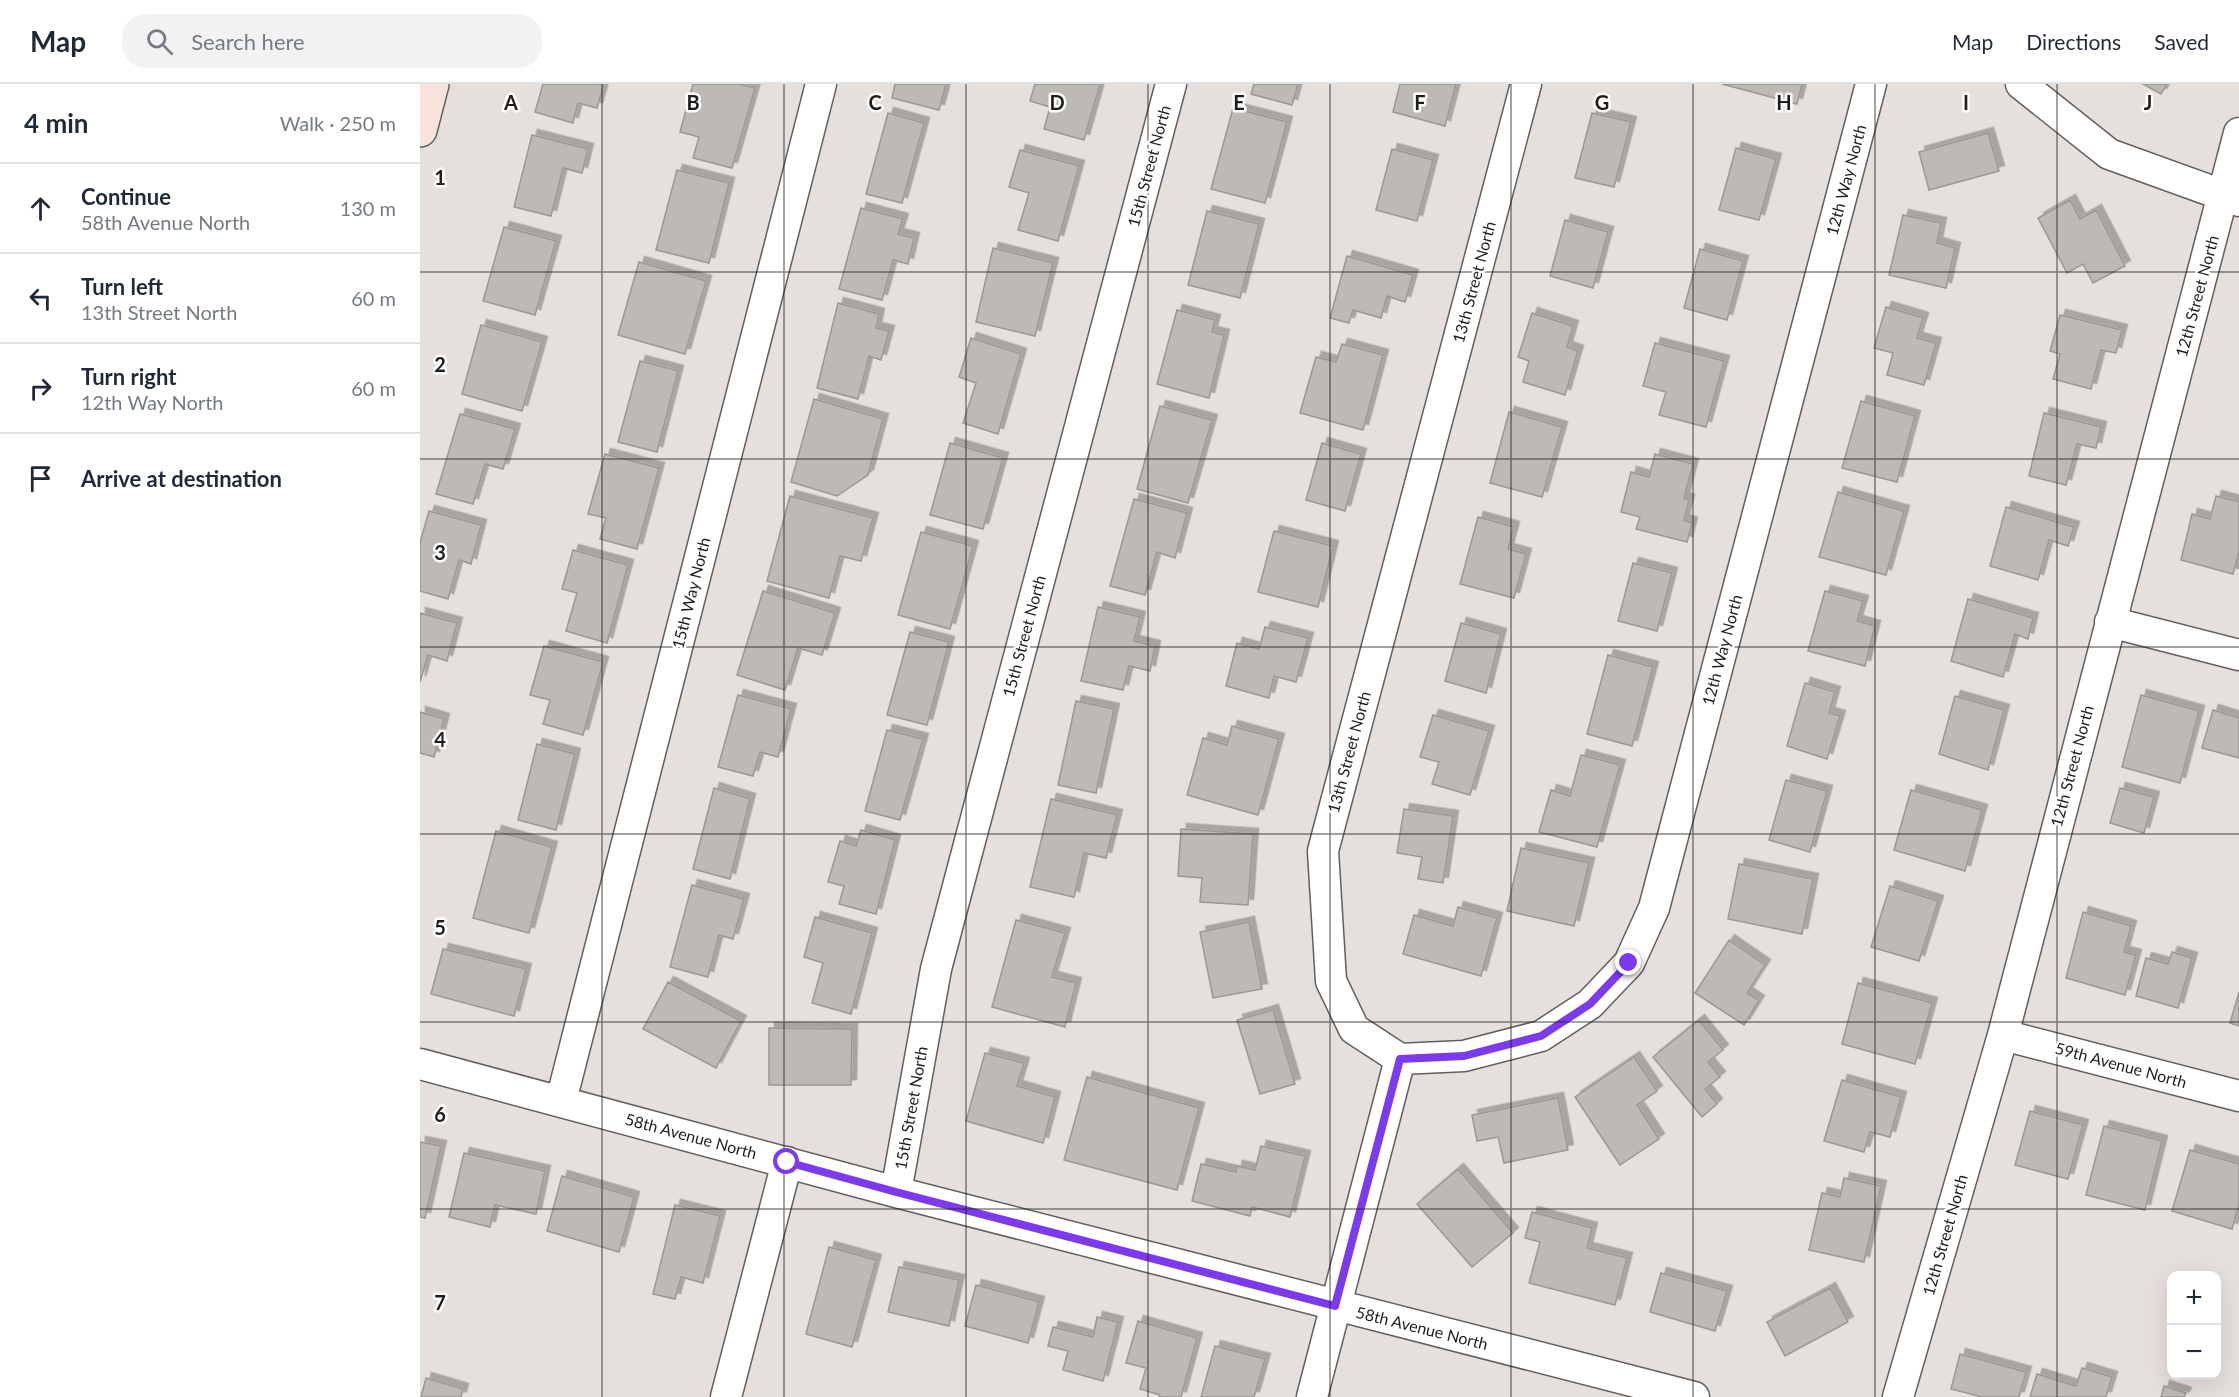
<!DOCTYPE html>
<meta charset="utf-8">
<style>
body{margin:0;font-family:Lato,sans-serif;background:#f2f2f3;color:#1f2937}
.controls{position:absolute;right:18px;bottom:18px;display:grid;overflow:hidden;border-radius:12px;box-shadow:0 6px 24px #0002}
.controls button{width:54px;height:54px;display:grid;place-items:center;padding:0;border:0;border-bottom:2px solid #e0e1e3;background:#fff;color:#1f2937;font:30px sans-serif}
.stop{position:absolute;width:18px;height:18px;margin:-14px;border:4px solid #7c3aed;border-radius:50%;background:#fff}
.stop.end{background:#7c3aed;border-color:#fff;box-shadow:0 2px 6px #0008}
.list{margin:0;padding:0;list-style:none}
h2{display:flex;justify-content:space-between;align-items:center;height:78px;margin:0;padding:0 24px;font-size:26px}
h2 small{font-size:20px;font-weight:400;color:#747a83}
.list li{display:grid;grid-template-columns:39px 1fr auto;gap:18px;align-items:center;box-sizing:border-box;height:90px;padding:0 24px;border-top:2px solid #e0e1e3}
.list b{display:block;font-size:22px;white-space:nowrap}
.list p{margin:0;font-size:20px;white-space:nowrap;color:#747a83}
.list em{font-size:20px;font-style:normal;color:#747a83}
.icon{flex:none;width:33px;height:33px;fill:none;stroke:currentColor;stroke-width:2;stroke-linecap:round;stroke-linejoin:round}
.map{position:relative;flex:none;width:1819px;height:1313px;overflow:hidden}
header{display:flex;align-items:center;gap:36px;box-sizing:border-box;height:84px;padding:0 30px;background:#fff;border-bottom:2px solid #e0e1e3}
header strong{font-size:28px}
nav{display:flex;gap:33px;margin-inline-start:auto;font-size:21px}
.search{width:420px;height:54px;background:#f2f2f3;display:flex;align-items:center;gap:15px;box-sizing:border-box;padding:0 21px;border-radius:24px;color:#747a83;font-size:22px}
main{display:flex}
aside{flex:1;background:#fff}
.map>svg:first-child{display:block}
.building{fill:#bdb9b4;stroke:#9b9793;stroke-width:1.5;filter:url(#shadow)}
.lines{fill:none;stroke-linecap:round;stroke-linejoin:round}
.street-casing{stroke:#645e5c;stroke-width:33}
.secondary-casing{stroke:#645e5c;stroke-width:36}
.street{stroke:#fff;stroke-width:30}
.secondary{stroke:#f8e2da;stroke-width:33}
.route{stroke:#7c3aed;stroke-width:8}
.grid{fill:none;stroke:#1f1d1c;stroke-width:1.5;stroke-opacity:0.55}
.labels{text-anchor:middle;stroke-width:5;stroke-linejoin:round;paint-order:stroke}
.street-label{font-size:16px;fill:#1f1d1c;stroke:#fff}
.grid-label{font-size:20px;text-anchor:middle;font-weight:bold;fill:#1f1d1c;stroke:#fff;stroke-width:5;stroke-linejoin:round;paint-order:stroke}
</style>
<header>
<strong>Map</strong>
<div class="search"><svg class="icon" aria-label="search" viewBox="0 0 24 24"><circle cx="10" cy="10" r="6"/><path d="M15 15l6 6"/></svg>Search here</div>
<nav><a>Map</a><a>Directions</a><a>Saved</a></nav>
</header>
<main>
<aside>
<h2>4 min<small>Walk · 250 m</small></h2>
<ul class="list">
<li><svg class="icon" aria-label="ahead" viewBox="0 0 24 24"><path d="M12 20V5M6 11l6-6 6 6"/></svg><div><b>Continue</b><p>58th Avenue North</p></div><em>130 m</em></li>
<li><svg class="icon" aria-label="left" viewBox="0 0 24 24"><path d="M17 20v-9H6M10 6l-5 5 5 5"/></svg><div><b>Turn left</b><p>13th Street North</p></div><em>60 m</em></li>
<li><svg class="icon" aria-label="right" viewBox="0 0 24 24"><path d="M7 20v-9h11M14 6l5 5-5 5"/></svg><div><b>Turn right</b><p>12th Way North</p></div><em>60 m</em></li>
<li><svg class="icon" aria-label="arrive" viewBox="0 0 24 24"><path d="M6 21V4h12l-3 4 3 4H6"/></svg><div><b>Arrive at destination</b></div></li>
</ul>
</aside>
<div class="map">
<svg width="1819" height="1313" viewBox="0 0 1819 1313">
<defs>
<filter id="shadow"><feDropShadow dx="5.5" dy="-5.5" stdDeviation="0" flood-color="#0004"/></filter>
</defs>
<rect width="100%" height="100%" fill="#e6e0dd"/>
<path class="building" d="M123,0H184L177,24L158,19L153,39L115,28Z
M273,0H319L335,4L312,84L273,74L279,53L260,48Z
M475,0H526L519,26L472,14Z
M615,0H680L664,56L624,45L630,23L610,17Z
M834,0H878L872,21L831,10Z
M980,0H1036L1025,42L973,28Z
M1302,0H1382L1377,20Z
M1723,0H1747L1741,10Z
M813,24L867,38L845,119L791,105Z
M468,29L504,39L482,119L446,110Z
M1172,29L1211,38L1194,103L1155,94Z
M1568,49L1579,87L1509,106L1499,68Z
M112,51L168,65L162,89L143,84L131,132L94,123Z
M1316,64L1356,75L1339,136L1299,126Z
M972,65L1013,76L997,137L956,126Z
M600,66L659,82L638,157L598,146L609,109L589,103Z
M257,86L309,99L289,179L236,166Z
M1650,116L1660,135L1676,126L1705,182L1673,199L1663,180L1647,189L1618,134Z
M441,124L483,135L478,150L494,154L488,180L473,176L462,216L419,205Z
M787,127L839,140L820,214L768,201Z
M1483,131L1521,139L1517,159L1535,164L1526,204L1469,191Z
M1145,136L1188,148L1173,204L1130,192Z
M84,143L136,157L115,231L63,217Z
M573,164L633,179L615,252L556,238Z
M1280,165L1323,177L1307,236L1264,224Z
M927,172L993,191L985,218L967,212L961,234L933,226L929,239L910,234Z
M219,178L286,197L265,270L198,251Z
M418,219L459,230L456,244L469,247L461,276L449,272L438,315L397,304Z
M1466,223L1503,234L1497,254L1516,259L1504,301L1467,291L1473,269L1454,264Z
M757,226L795,236L792,248L804,251L789,314L737,300Z
M1112,229L1153,242L1147,263L1158,267L1145,311L1103,298L1109,277L1098,273Z
M1640,231L1702,246L1696,269L1681,266L1671,305L1633,295L1640,270L1630,267Z
M61,241L122,258L102,327L42,310Z
M551,254L601,270L578,350L543,339L556,299L539,293Z
M1235,259L1304,277L1286,343L1239,331L1246,308L1223,302Z
M922,260L963,271L943,346L880,329L896,273L916,278Z
M220,277L258,287L237,368L198,358Z
M394,315L463,335L448,391L417,412L371,398Z
M1441,317L1495,332L1477,398L1422,384Z
M740,322L792,336L768,419L717,405Z
M1089,328L1142,343L1122,413L1070,399Z
M1624,329L1681,343L1676,364L1657,360L1646,401L1609,392Z
M40,330L95,345L83,385L65,380L53,420L16,410Z
M530,359L583,374L563,445L510,431Z
M902,359L941,370L925,427L886,416Z
M185,370L239,384L217,465L180,455L186,434L168,430Z
M1235,370L1273,380L1264,414L1269,416L1264,436L1272,439L1267,458L1216,445L1220,433L1201,428L1211,388L1229,393Z
M1418,408L1484,427L1466,491L1399,473Z
M370,412L453,434L441,477L420,472L409,514L347,497Z
M1796,412L1819,418V468L1813,490L1761,476L1772,430L1790,435Z
M714,415L767,429L755,474L737,468L725,511L690,502Z
M1586,423L1654,443L1648,462L1629,456L1618,496L1570,482Z
M9,427L61,441L51,480L39,476L28,515L0,507V459Z
M1058,433L1094,443L1088,465L1106,470L1094,514L1040,500Z
M854,447L913,462L898,523L838,508Z
M501,448L553,462L530,545L478,531Z
M153,466L208,481L187,559L146,547L157,509L142,505Z
M1213,479L1252,489L1237,547L1198,537Z
M343,507L415,529L402,571L378,564L365,606L317,591Z
M1405,507L1443,517L1437,537L1455,542L1445,582L1388,567Z
M1548,515L1613,534L1608,555L1595,550L1583,593L1531,577Z
M678,523L720,533L714,557L735,562L730,587L709,582L703,606L661,597Z
M0,529L37,539L27,577L8,571L0,598Z
M1041,539L1081,550L1066,609L1025,597Z
M845,543L888,554L876,598L854,592L849,614L806,602L817,559L839,565Z
M490,548L529,558L507,641L467,631Z
M124,562L183,578L163,651L123,640L130,616L110,611Z
M1188,571L1233,583L1212,662L1167,650Z
M1385,599L1415,608L1409,629L1420,632L1407,675L1367,662Z
M318,611L371,625L358,673L340,668L333,692L298,683Z
M1721,611L1779,627L1760,699L1702,683Z
M1535,612L1584,626L1568,686L1519,670Z
M656,617L694,625L676,709L638,701Z
M1793,626L1819,634V674L1782,664Z
M0,628L24,635L14,673L0,669Z
M1013,631L1069,647L1050,711L1012,700L1019,678L1000,673Z
M812,642L859,655L838,731L767,711L783,654L807,661Z
M467,646L503,655L480,736L445,727Z
M117,660L155,670L136,746L98,736Z
M1161,671L1200,681L1177,763L1119,748L1131,706L1150,712Z
M1366,696L1407,707L1390,768L1349,756Z
M294,704L330,715L310,795L273,785Z
M1700,704L1734,713L1724,749L1690,739Z
M1491,706L1562,726L1545,787L1474,766Z
M631,715L697,731L686,774L664,769L654,813L610,803Z
M984,725L1033,732L1023,799L998,795L1002,773L977,769Z
M761,745L833,750L828,821L780,818L782,794L758,792Z
M441,746L475,756L456,830L419,820L424,802L408,798L420,757L436,762Z
M76,747L132,763L109,849L53,834Z
M1101,764L1169,779L1154,842L1087,827Z
M1319,780L1393,795L1382,850L1308,835Z
M272,801L324,815L313,855L299,851L288,893L250,883Z
M1470,802L1518,817L1499,877L1451,863Z
M1038,823L1077,834L1061,892L983,870L994,831L1033,842Z
M1663,828L1711,842L1704,868L1716,871L1705,911L1646,894Z
M395,833L452,849L431,930L392,919L403,879L384,873Z
M596,836L645,849L632,893L656,899L645,943L572,923Z
M829,838L842,905L793,914L780,848Z
M1309,856L1345,881L1327,909L1339,917L1324,941L1275,909Z
M23,865L106,885L94,932L11,910Z
M1752,868L1772,874L1758,924L1716,912L1726,874L1748,880Z
M248,898L321,937L296,984L223,945Z
M1438,899L1512,919L1495,980L1422,960Z
M1819,908V942L1810,939Z
M853,926L875,1000L840,1010L817,936Z
M1279,936L1303,966L1288,978L1300,993L1285,1005L1297,1020L1282,1033L1233,973Z
M349,944L432,945L431,1001H349Z
M565,969L604,979L597,1002L635,1013L623,1059L546,1037Z
M1214,973L1237,1007L1217,1021L1239,1055L1200,1081L1155,1013Z
M667,993L779,1024L757,1106L644,1076Z
M1422,996L1481,1013L1470,1053L1450,1048L1444,1068L1404,1057Z
M1138,1014L1148,1066L1084,1079L1078,1053L1057,1057L1052,1031Z
M1610,1027L1663,1041L1648,1095L1595,1081Z
M1684,1042L1742,1057L1725,1126L1666,1111Z
M0,1058L21,1062L5,1134L0,1133Z
M841,1062L885,1072L870,1133L832,1123L830,1132L772,1117L781,1080L816,1088L817,1082L835,1086Z
M1770,1066L1819,1080V1120L1812,1145L1752,1127Z
M44,1069L125,1087L116,1130L75,1121L70,1143L29,1133Z
M1038,1085L1093,1149L1052,1183L997,1120Z
M142,1092L214,1113L199,1168L127,1147Z
M1424,1094L1461,1102L1444,1178L1389,1166L1402,1109L1420,1113Z
M255,1121L300,1132L283,1199L261,1193L255,1215L233,1210Z
M1112,1128L1172,1144L1167,1164L1207,1174L1195,1221L1109,1199L1120,1158L1105,1154Z
M409,1163L456,1176L432,1263L386,1250Z
M479,1183L539,1196L529,1242L468,1228Z
M1241,1189L1307,1207L1295,1247L1230,1228Z
M556,1201L619,1218L608,1259L545,1242Z
M1410,1204L1428,1238L1365,1272L1347,1238Z
M677,1233L698,1238L683,1297L643,1286L648,1267L628,1262L633,1243L673,1253Z
M718,1237L777,1254L761,1313H739L740,1311L720,1305L726,1284L706,1279Z
M795,1262L845,1275L834,1313H781Z
M1540,1270L1606,1288L1599,1313H1562L1531,1305Z
M1662,1284L1692,1293L1686,1313H1610L1617,1290L1656,1302Z
M6,1294L43,1305L41,1313H1Z
M1744,1302L1766,1309L1764,1313H1741Z"/>
<g class="lines">
<defs>
<path id="street" d="M1601,0L1689,70L1819,117
M1690,538L1819,571
M1583,951L1819,1012
M980,975L1044,972L1121,952L1170,920L1209,879L1234,824L1451,0
M0,980L476,1108L1274,1313
M141,1017L401,0
M476,1108L516,885L751,0
M306,1313L367,1078
M892,1313L980,975L934,945L911,897L903,767L1106,0
M1478,1313L1583,951L1819,49"/>
<path id="secondary" d="M0,46L12,0"/>
</defs>
<use href="#street" class="street-casing"/>
<use href="#secondary" class="secondary-casing"/>
<use href="#street" class="street"/>
<use href="#secondary" class="secondary"/>
</g>
<g class="lines">
<path class="route" d="M367,1078L476,1108L915,1222L980,975L1044,972L1121,952L1170,920L1209,879"/>
</g>
<path class="grid" d="M182,0V1313M364,0V1313M546,0V1313M728,0V1313M910,0V1313M1091,0V1313M1273,0V1313M1455,0V1313M1637,0V1313M0,188H1819M0,375H1819M0,563H1819M0,750H1819M0,938H1819M0,1125H1819"/>
<g class="labels">
<g class="street-label">
<text transform="translate(729 82) rotate(-75)" y="6">15th Street North</text>
<text transform="translate(1426 96) rotate(-75)" y="6">12th Way North</text>
<text transform="translate(1054 198) rotate(-75)" y="6">13th Street North</text>
<text transform="translate(1777 212) rotate(-75)" y="6">12th Street North</text>
<text transform="translate(271 509) rotate(-76)" y="6">15th Way North</text>
<text transform="translate(604 552) rotate(-75)" y="6">15th Street North</text>
<text transform="translate(1302 566) rotate(-75)" y="6">12th Way North</text>
<text transform="translate(929 668) rotate(-75)" y="6">13th Street North</text>
<text transform="translate(1652 682) rotate(-75)" y="6">12th Street North</text>
<text transform="translate(1701 981) rotate(15)" y="6">59th Avenue North</text>
<text transform="translate(491 1024) rotate(-80)" y="6">15th Street North</text>
<text transform="translate(271 1052) rotate(15)" y="6">58th Avenue North</text>
<text transform="translate(1525 1151) rotate(-74)" y="6">12th Street North</text>
<text transform="translate(1002 1244) rotate(14)" y="6">58th Avenue North</text>
</g>
</g>
<g class="grid-label">
<text x="91" y="26">A</text>
<text x="273" y="26">B</text>
<text x="455" y="26">C</text>
<text x="637" y="26">D</text>
<text x="819" y="26">E</text>
<text x="1000" y="26">F</text>
<text x="1182" y="26">G</text>
<text x="1364" y="26">H</text>
<text x="1546" y="26">I</text>
<text x="1728" y="26">J</text>
<text x="20" y="101">1</text>
<text x="20" y="288">2</text>
<text x="20" y="476">3</text>
<text x="20" y="663">4</text>
<text x="20" y="851">5</text>
<text x="20" y="1038">6</text>
<text x="20" y="1226">7</text>
</g>
</svg>
<div class="controls">
<button>+</button>
<button>−</button>
</div>
<div class="stop" style="left:367px;top:1078px"></div>
<div class="stop end" style="left:1209px;top:879px"></div>
</div>
</main>
